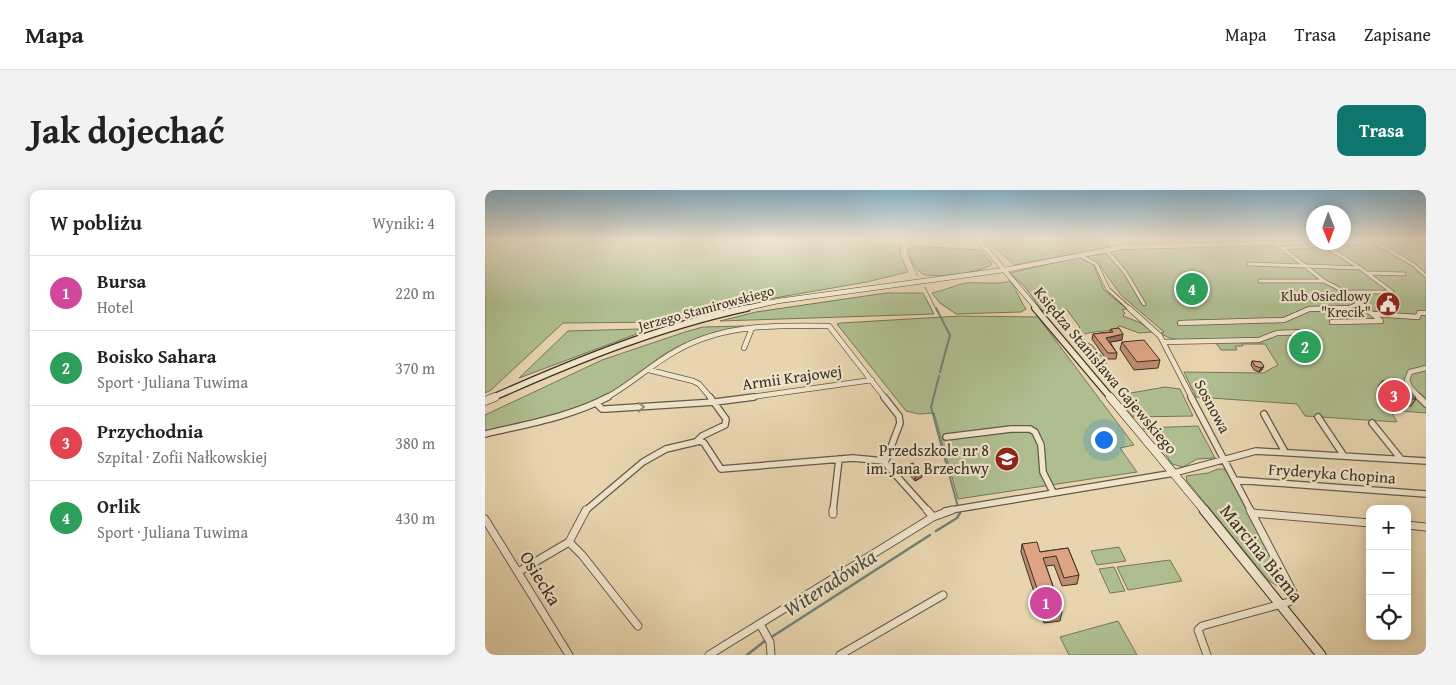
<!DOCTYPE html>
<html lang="pl">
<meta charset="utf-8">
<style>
body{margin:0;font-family:"Gentium Book Plus",serif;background:#f2f2f2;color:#222}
.controls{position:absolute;right:15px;bottom:15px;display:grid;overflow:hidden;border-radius:10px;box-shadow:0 2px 12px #0003}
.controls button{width:45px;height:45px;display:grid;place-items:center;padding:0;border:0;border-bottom:1px solid #e0e0e0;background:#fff;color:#222;font:25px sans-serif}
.compass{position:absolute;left:821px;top:15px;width:45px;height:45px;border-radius:50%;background:#fff;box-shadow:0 2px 12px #0003;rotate:179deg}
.you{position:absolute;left:618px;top:249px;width:18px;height:18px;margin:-12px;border:4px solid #fff;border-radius:50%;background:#1a73e8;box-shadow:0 0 0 8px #1a73e833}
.badge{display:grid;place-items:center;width:32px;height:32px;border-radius:50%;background:#0f766e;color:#fff;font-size:16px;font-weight:700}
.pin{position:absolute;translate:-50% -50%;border:2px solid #fff;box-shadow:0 1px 5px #0006}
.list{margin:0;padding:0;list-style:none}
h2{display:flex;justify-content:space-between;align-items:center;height:65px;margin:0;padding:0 20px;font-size:21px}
h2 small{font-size:16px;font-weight:400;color:#767676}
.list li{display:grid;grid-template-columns:32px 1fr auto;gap:15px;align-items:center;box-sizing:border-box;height:75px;padding:0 20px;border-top:1px solid #e0e0e0}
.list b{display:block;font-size:19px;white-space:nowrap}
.list p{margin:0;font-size:16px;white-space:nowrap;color:#767676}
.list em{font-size:16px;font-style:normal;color:#767676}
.icon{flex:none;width:28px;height:28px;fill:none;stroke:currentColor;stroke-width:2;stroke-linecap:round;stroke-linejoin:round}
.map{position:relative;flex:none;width:941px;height:465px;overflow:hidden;border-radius:10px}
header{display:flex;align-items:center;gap:30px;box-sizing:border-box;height:70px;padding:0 25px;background:#fff;border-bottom:1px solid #e0e0e0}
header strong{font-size:24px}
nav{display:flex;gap:28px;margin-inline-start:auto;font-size:18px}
.intro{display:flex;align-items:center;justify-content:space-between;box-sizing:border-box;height:120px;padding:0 30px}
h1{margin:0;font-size:35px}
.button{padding:12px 22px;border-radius:10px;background:#0f766e;color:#fff;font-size:18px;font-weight:700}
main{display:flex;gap:30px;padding:0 30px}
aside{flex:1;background:#fff;border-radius:10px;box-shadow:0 2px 12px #0003}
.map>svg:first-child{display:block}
.green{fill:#afbe90;stroke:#74775a}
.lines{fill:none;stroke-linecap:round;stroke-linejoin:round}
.stream-far2{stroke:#718277;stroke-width:1}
.stream-far1{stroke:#718277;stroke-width:2}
.stream{stroke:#718277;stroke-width:2.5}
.street-far3-casing{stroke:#655947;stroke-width:4.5}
.street-far2-casing{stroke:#655947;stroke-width:6}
.street-far1-casing{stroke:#655947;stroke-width:8}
.street-casing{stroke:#655947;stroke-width:9}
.secondary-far3-casing{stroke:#393024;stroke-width:5.5}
.secondary-far2-casing{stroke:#393024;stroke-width:8}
.secondary-far1-casing{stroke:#393024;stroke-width:9}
.secondary-casing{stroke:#393024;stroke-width:11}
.street-far3{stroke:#f0e4cb;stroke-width:3}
.street-far2{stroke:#f0e4cb;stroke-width:4.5}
.street-far1{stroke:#f0e4cb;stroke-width:5.5}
.street{stroke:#f0e4cb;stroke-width:7}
.secondary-far3{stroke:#f0e4cb;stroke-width:4.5}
.secondary-far2{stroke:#f0e4cb;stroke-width:5.5}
.secondary-far1{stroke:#f0e4cb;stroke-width:8}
.secondary{stroke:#f0e4cb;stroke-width:9}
.wall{fill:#bf8c71;stroke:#393024}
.shaded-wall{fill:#9b725c;stroke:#393024}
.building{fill:#dea383;stroke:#393024}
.oneway{stroke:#948a78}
.labels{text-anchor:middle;stroke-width:4.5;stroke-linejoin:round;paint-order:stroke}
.far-poi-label{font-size:14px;fill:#393024;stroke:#f0e4cb;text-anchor:end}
.far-street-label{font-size:14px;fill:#393024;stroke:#f0e4cb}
.street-label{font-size:16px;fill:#393024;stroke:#f0e4cb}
.poi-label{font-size:16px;fill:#393024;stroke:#f0e4cb;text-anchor:end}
.near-street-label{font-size:19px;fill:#393024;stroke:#f0e4cb}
.near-water-label{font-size:21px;font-style:italic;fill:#4c4b40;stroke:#f0e4cb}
</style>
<header>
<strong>Mapa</strong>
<nav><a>Mapa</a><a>Trasa</a><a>Zapisane</a></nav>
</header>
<div class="intro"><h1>Jak dojechać</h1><a class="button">Trasa</a></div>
<main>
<aside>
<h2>W pobliżu<small>Wyniki: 4</small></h2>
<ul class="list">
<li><span class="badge" style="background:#d1479c">1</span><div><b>Bursa</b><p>Hotel</p></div><em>220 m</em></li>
<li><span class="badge" style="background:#2e9e5b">2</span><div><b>Boisko Sahara</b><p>Sport · Juliana Tuwima</p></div><em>370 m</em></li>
<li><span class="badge" style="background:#e0444e">3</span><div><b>Przychodnia</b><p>Szpital · Zofii Nałkowskiej</p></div><em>380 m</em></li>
<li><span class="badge" style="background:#2e9e5b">4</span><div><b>Orlik</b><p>Sport · Juliana Tuwima</p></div><em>430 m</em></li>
</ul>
</aside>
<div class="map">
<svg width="941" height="465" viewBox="0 0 941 465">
<rect width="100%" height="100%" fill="#e8d5af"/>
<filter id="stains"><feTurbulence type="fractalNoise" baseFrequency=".004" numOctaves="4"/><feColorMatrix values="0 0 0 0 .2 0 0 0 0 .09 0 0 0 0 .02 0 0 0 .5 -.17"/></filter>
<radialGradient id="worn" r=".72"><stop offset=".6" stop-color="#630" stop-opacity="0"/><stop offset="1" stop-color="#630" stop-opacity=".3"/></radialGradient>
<path class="green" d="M0,49H370L373,52L416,54L415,63L423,82L382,92L238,117L186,132L78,133L6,200L0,203Z
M498,49H622L625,57L530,75Z
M941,49V223L905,220L912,232L820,226L812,214L711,207L699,182L778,183L793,175L780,154H757L758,156H750L752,160H736L728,149C712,149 689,154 676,143L679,142L636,105L613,73L600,67L650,57L788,55Z
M429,56L496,60L507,74C501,82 447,89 438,84C430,79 424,69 424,60Z
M594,67L608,74L619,100L642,119L637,120L640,123L638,126L656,133L667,142L654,143L635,136C626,143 611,140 600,144L598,147L600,152L607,155L622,173H609L586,145L595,137L581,119L557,121L540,97L525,83Z
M525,91C533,102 534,109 541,119L536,122L471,124L455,113L447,103C458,101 470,95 481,93C494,92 514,95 525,91Z
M401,103H438L449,124L235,131L271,122Z
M475,126L553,127L649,255L635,258L652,282L473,309L449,223L434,224L421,221L352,134L356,133Z
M259,136C237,147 211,146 190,158C167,170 149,189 127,202C91,223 41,231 0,241V225L117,170L200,142L218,137Z
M154,139V143L34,188L83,141Z
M680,197L695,199L708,226L648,227L638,216L640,204Z
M713,236L730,268L712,269L698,277L687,274L671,249L658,238Z
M733,279H739L748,291L803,402L784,391L702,291L701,286L723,283Z
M634,357L641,371L612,375L606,361Z
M685,370L697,391L643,400L632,377Z
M629,377L640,401L625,403L614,379Z
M633,431L652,465H584L575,447Z"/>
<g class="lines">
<path class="stream-far2" d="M426,49L422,64L433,86
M440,97L451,119"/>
<path class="stream-far1" d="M451,118L465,145L455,182
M454,186L446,217L474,321"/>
<path class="stream" d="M451,341L472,328L475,323L474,320
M285,448L445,345
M262,465L281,450"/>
<defs>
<path id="street-far3" d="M902,51L941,50
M890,52L929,75L941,86
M792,54L839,91L862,103L881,119
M839,55L875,78L907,102
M797,58L884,52
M621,60L640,82L659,114
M594,65L611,74L623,99L645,119
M764,74L875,78
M883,83L919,84
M775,91H838
M860,102H907
M824,119L863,118L874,113"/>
<path id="street-far2" d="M644,118L675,146L707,208
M888,124L933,127L934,123H941
M847,132L896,131L880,118
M695,133L799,130L824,119L863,118
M679,152L774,150L792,143L818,142
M259,158L267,138
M164,180L208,191L214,194L226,208
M121,208C146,194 166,175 191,161C237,134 292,135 344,136L400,208
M260,208L387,190
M935,208L925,197L922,190L925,182L941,178"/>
<path id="street-far1" d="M399,207L414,226L415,233L400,273L443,321
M706,207L766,321
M934,207L941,214
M111,213L117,219H121L230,212L269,207
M779,224L800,262
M833,227L859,266
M887,233L916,269
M0,244C42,234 85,227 123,207
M461,247L526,239H545L550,242L556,255L558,282L568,302
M212,251L217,246L240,235L241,229L225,207
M750,290L941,304
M100,321L158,272L181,259L215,251L219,253L236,279L368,268L399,271
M348,321L354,269
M460,321L689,283L771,261L941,271"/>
<path id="street" d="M101,320L84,352L97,365L153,436
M442,320L448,327
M767,323L885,333
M348,324V320
M0,329L84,465
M922,335L941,337
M33,382L84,352
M275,434L285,452L286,465
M224,465L448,327L467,320
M355,465L458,405
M722,465L713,440L717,436L804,412L809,408V404L765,320"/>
<path id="secondary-far3" d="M493,49L552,119
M858,51L907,49
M257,119L293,111L519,80L638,57L828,52"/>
<path id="secondary-far2" d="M550,118L626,208
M7,208C90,171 174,137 262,118"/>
<path id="secondary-far1" d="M625,207L720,321
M0,211L10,207"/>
<path id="secondary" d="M719,320L836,465"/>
</defs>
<use href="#street-far3" class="street-far3-casing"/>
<use href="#street-far2" class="street-far2-casing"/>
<use href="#street-far1" class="street-far1-casing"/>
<use href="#street" class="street-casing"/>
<use href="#secondary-far3" class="secondary-far3-casing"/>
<use href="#secondary-far2" class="secondary-far2-casing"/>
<use href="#secondary-far1" class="secondary-far1-casing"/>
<use href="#secondary" class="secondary-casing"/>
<use href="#street-far3" class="street-far3"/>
<use href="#street-far2" class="street-far2"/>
<use href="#street-far1" class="street-far1"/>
<use href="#street" class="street"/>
<use href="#secondary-far3" class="secondary-far3"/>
<use href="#secondary-far2" class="secondary-far2"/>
<use href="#secondary-far1" class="secondary-far1"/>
<use href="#secondary" class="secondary"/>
</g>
<path class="wall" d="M626,139L637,150L625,152L632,163L631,169H621L607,149L608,144L625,142Z
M637,152L675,170L673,178L649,180L635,159Z
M767,171L776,172L777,180L774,182L769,180L766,175Z
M897,191L931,209L926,216H913L893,197Z
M421,276L437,287L430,291L421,281Z
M537,354L555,362L583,358L594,385L592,394L577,396L569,375L561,376L577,422L575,431L559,433L536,362Z"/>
<path class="shaded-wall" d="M638,144L637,150L620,153L621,148Z
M779,176L777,180L774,182L776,178Z
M437,283V287L430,291V286Z"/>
<path class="building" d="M634,138L638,144L621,148L632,163H623L608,144L628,142L626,139Z
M659,150L675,170L652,172L637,152Z
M767,171L776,172L779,176L776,178L770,176Z
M897,191H910L931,209H917Z
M428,273L437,283L430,286L421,276Z
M552,352L555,362L583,358L594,385L579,388L571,366L558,368L577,422L561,425L537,354Z"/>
<defs><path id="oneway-chevron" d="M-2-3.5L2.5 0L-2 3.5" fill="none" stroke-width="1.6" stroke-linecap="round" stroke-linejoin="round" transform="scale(1.25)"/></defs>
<use class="oneway" href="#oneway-chevron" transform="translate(156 217) rotate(-4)"/>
<linearGradient id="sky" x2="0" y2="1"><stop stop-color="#87b6d1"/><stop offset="0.43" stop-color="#f5ecdb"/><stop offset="1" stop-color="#f5ecdb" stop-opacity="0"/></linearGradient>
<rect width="941" height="114" fill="url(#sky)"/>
<defs>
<symbol id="civic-disc" viewBox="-11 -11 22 22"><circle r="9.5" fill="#8f2418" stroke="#f0e4cb"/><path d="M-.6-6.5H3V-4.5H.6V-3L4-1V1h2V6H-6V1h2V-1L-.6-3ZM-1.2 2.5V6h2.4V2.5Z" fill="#fff"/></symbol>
<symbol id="school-disc" viewBox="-11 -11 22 22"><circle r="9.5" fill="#8f2418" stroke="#f0e4cb"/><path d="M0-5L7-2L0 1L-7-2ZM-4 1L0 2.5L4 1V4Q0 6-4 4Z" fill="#fff"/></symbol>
</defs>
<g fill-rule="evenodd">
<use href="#civic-disc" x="889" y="100" width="28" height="28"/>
<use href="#school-disc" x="508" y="255" width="28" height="28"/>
</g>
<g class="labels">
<g class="far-poi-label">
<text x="886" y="111">Klub Osiedlowy<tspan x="886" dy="16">"Krecik"</tspan></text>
</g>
<g class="far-street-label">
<text transform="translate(221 118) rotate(-15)" y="5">Jerzego Stamirowskiego</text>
</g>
<g class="street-label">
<text transform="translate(621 180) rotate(50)" y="6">Księdza Stanisława Gajewskiego</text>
<text transform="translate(307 187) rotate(-8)" y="6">Armii Krajowej</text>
<text transform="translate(728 216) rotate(62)" y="6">Sosnowa</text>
<text transform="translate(847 283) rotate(4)" y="6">Fryderyka Chopina</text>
</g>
<g class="poi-label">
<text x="504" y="266">Przedszkole nr 8<tspan x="504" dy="18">im. Jana Brzechwy</tspan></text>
</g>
<g class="near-street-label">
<text transform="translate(777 363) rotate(51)" y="7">Marcina Biema</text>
<text transform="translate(56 388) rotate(58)" y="7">Osiecka</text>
</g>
<g class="near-water-label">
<text transform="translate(345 393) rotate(-33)" y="7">Witeradówka</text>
</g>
</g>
<rect width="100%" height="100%" filter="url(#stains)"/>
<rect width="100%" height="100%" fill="url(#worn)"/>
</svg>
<div class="controls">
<button>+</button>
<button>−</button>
<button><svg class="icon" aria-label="locate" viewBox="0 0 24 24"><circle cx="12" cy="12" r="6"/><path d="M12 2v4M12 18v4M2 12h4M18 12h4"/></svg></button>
</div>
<svg class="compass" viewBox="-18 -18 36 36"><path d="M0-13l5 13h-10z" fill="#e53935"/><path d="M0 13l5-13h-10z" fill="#767676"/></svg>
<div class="you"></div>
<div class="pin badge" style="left:561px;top:413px;background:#d1479c">1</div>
<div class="pin badge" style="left:820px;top:157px;background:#2e9e5b">2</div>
<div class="pin badge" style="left:909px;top:206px;background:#e0444e">3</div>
<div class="pin badge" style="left:707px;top:99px;background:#2e9e5b">4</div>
</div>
</main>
